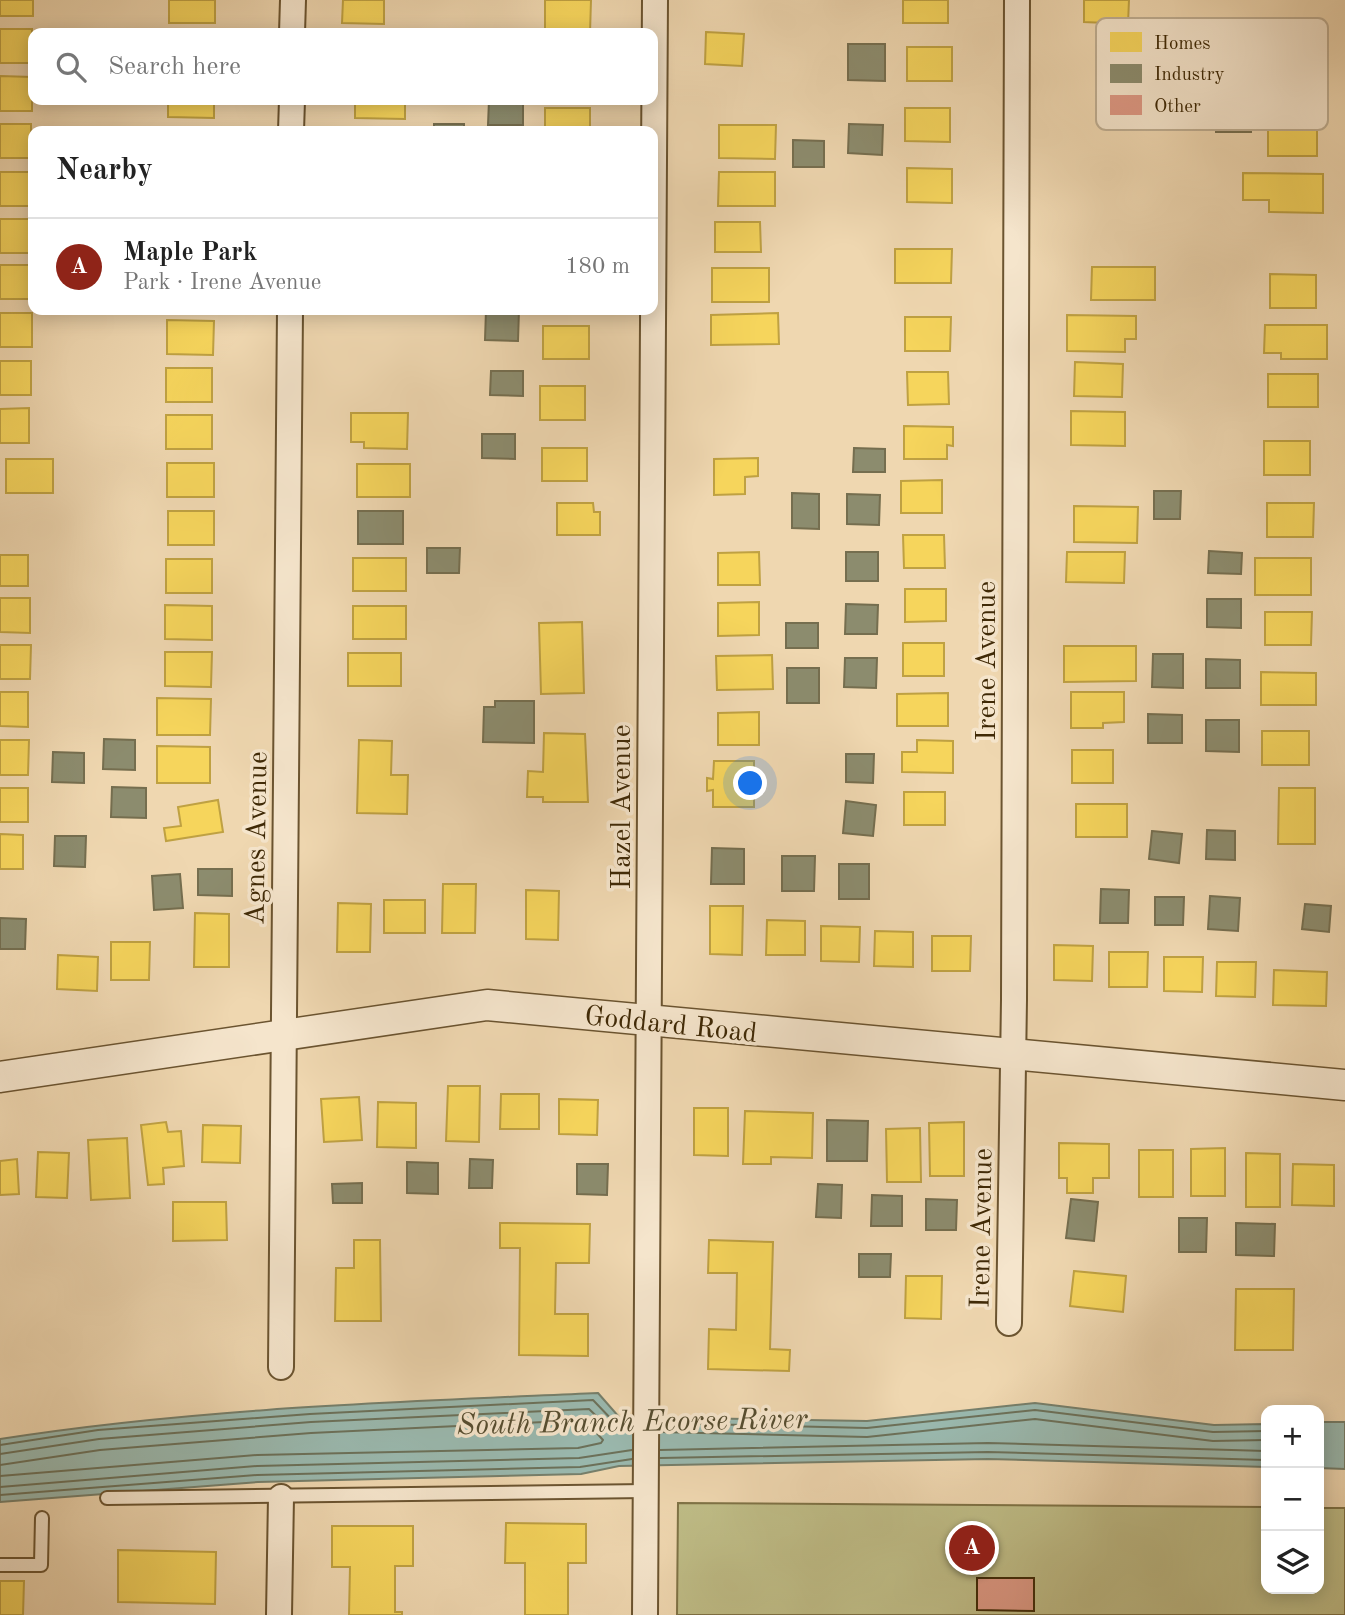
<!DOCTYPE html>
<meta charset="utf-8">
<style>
body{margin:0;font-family:"Old Standard TT",serif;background:#f6f6f6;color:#222}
.controls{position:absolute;right:21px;bottom:21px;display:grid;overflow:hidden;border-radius:14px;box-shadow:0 4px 18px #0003}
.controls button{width:63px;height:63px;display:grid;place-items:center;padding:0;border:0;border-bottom:2px solid #e0e0e0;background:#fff;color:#222;font:35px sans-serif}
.you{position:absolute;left:751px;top:784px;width:24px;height:24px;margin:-18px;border:5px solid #fff;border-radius:50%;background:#1a73e8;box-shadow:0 0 0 10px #1a73e833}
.badge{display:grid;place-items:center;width:46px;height:46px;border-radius:50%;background:#8f2418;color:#fff;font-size:23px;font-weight:700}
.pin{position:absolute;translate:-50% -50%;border:4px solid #fff;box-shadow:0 2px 7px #0006}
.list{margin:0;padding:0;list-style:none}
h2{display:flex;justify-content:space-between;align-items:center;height:91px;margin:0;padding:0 28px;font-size:30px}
h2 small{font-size:23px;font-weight:400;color:#767676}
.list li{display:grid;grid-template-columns:46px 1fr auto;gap:21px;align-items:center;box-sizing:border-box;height:98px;padding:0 28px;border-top:2px solid #e0e0e0}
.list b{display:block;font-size:26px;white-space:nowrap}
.list p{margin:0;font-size:23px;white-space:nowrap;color:#767676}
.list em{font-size:23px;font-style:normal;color:#767676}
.icon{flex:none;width:38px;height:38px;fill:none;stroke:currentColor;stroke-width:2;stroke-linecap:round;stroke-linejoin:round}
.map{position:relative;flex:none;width:1345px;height:1615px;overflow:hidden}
.search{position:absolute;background:#fff;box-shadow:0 4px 18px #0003;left:28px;top:28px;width:630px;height:77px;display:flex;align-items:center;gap:18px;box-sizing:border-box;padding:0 24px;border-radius:14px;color:#767676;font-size:26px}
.panel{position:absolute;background:#fff;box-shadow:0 4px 18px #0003;left:28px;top:126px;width:630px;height:189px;border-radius:14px}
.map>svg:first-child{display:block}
.green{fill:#bfbd87;stroke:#7f7346;stroke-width:2}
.water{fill:#9ab9af;stroke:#767f6b;stroke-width:2}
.homes{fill:#f6d55c;stroke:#bfa142;stroke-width:2}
.industry{fill:#8c8c6e;stroke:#756e4f;stroke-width:2}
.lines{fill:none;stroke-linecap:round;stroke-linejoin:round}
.shore{stroke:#6c715a;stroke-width:2}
.building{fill:#dd9884;stroke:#3f2906;stroke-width:2}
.service-casing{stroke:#6b5430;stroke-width:16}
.minor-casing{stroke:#6b5430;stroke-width:28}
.tertiary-casing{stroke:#6b5430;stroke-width:33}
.service{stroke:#f5e5cc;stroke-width:12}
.minor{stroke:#f5e5cc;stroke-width:24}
.tertiary{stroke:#f5e5cc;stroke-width:30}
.labels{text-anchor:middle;stroke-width:7;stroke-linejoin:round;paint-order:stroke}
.street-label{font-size:28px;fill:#3f2906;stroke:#f5e5cc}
.water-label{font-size:30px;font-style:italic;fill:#564d30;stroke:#f5e5cc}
.key{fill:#f5e5cc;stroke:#bead91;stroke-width:2}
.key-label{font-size:19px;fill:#3f2906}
</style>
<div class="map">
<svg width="1345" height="1615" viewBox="0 0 1345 1615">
<rect width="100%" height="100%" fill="#efd7b0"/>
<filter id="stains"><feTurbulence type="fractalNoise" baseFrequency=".00286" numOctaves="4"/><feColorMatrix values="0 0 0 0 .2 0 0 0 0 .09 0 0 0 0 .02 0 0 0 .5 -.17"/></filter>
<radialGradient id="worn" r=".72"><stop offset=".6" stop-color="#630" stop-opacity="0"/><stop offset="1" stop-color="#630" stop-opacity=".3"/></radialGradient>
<path class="green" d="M678,1503L1266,1507V1589H1319V1508H1345V1615H677Z"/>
<path class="water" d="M598,1393L619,1417L867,1421L1035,1403L1214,1425L1266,1424V1467L988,1459L619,1466L581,1474L258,1482L0,1502V1439C198,1408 398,1402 598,1393Z
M1319,1422H1345V1469L1319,1468Z"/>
<path class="homes" d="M0,0H33V16H0Z
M169,0H215V23H169Z
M343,0H384V24L342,23Z
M545,0H591L590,33H545Z
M903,0H948V23H903Z
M1084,0H1129L1128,24L1084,22Z
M0,29H32V63H0Z
M706,32L744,34L742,66L705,64Z
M907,47H952V81H907Z
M0,76L32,77V111H0Z
M168,100H214V118L168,117Z
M355,100H405V119L355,118Z
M545,108H590V131H545Z
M905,108H950V142L905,141Z
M1268,123H1317V156H1268Z
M0,124H31V158H0Z
M719,125H776L775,159L719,158Z
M907,168L952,169V203L907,202Z
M0,172H31V206H0Z
M719,172H775V206H718Z
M1243,173L1323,174V213L1269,212V200H1243Z
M0,219H32V253H0Z
M715,222H760L761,252H715Z
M895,249H952L951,283H895Z
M0,265H30V299H0Z
M1092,267H1155V300H1091Z
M712,268H769V302H712Z
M1270,274L1316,275V308H1270Z
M0,313H32V347H0Z
M778,313L779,344L711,345V315Z
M1067,315L1136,316V339H1125V352L1067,351Z
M905,317H951L950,351H905Z
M167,320L214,321L213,355L167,354Z
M1265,325H1327V359H1281V353H1264Z
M543,326H589V359H543Z
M0,361H31V395H0Z
M1075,362L1123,364L1122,397L1074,396Z
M166,368H212V402H166Z
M907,372H948L949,404L908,405Z
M1268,374H1318V407H1268Z
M540,386H585V420H540Z
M29,408V443H0V409Z
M1071,411L1125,412V446L1071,445Z
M351,413H408L407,449L364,448V442H351Z
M166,415H212V449H166Z
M904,426L953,427V446L947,445V459H904Z
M1264,441H1310V475H1264Z
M542,448H587V481H542Z
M758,458V476L745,477V494L714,495V459Z
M6,459H53V493H6Z
M167,463H214V497H167Z
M357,464H410V497H357Z
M942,480V513H901V481Z
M557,503H593L594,512H600V535H557Z
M1267,503H1314L1313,537H1267Z
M1074,506L1138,507L1137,543L1074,542Z
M168,511H214V545H168Z
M903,535H944L945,568H904Z
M759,552L760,585H718V553Z
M1067,552H1125L1124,583L1066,582Z
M0,555H28V586H0Z
M353,558H406V591H353Z
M1255,558H1311V595H1255Z
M166,559H212V593H166Z
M905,589H946V621L905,622Z
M0,598H30V633L0,632Z
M759,602V635L718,636V603Z
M165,605L212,606V640L165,639Z
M353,606H406V639H353Z
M1265,612H1312L1311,645H1265Z
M582,622L584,693L541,694L539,623Z
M903,643H944V676H903Z
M0,645H31L30,679H0Z
M1064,646H1136V681L1064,682Z
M165,652H212L211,687L165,686Z
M348,653H401V686H348Z
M772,655L773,689L717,690L716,656Z
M1261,672L1316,673V705H1261Z
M0,692H28V727L0,726Z
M1071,692H1124V722L1103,723V728H1071Z
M948,693V726H897V694Z
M157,698L211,699L210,735H157Z
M759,712V745H718V713Z
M1262,731H1309V765H1262Z
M544,733L585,734L588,802H543V797H527L528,771L543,772Z
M0,740H29L28,775H0Z
M359,740L392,741L391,775H408L407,814L357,813Z
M917,740L953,741V773L902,772V752H917Z
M157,746L210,747V783H157Z
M1072,750H1113V783H1072Z
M714,761H754V807H713V790L707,791V778L713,779Z
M0,788H28V822H0Z
M1279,788H1315V844H1278Z
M904,792H945V825H904Z
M218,800L223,832L166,841L164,828L181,826L178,807Z
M1076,804H1127V837H1076Z
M0,834L23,835V869H0Z
M443,884H476L475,933H442Z
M526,890L559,891L558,940L526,939Z
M384,900H425V933H384Z
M338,903L371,904L370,952H337Z
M710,906H743L742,955L710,954Z
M195,913L229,914V967H194Z
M767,920L805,921V955H766Z
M821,926L860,927L859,962L821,961Z
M875,931L913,932V967L874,966Z
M932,936H971L970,971H932Z
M111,942H150L149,980H111Z
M1054,945L1093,946L1092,981L1054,980Z
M1109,952H1148L1147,987H1109Z
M58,955L98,957L97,991L57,989Z
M1164,957H1203L1202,992L1164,991Z
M1217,962H1256L1255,997L1216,996Z
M1274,970L1327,972L1326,1006L1273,1005Z
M448,1086H480L479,1142L446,1141Z
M501,1094H539V1129H500Z
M359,1097L362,1140L324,1142L321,1099Z
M559,1099L598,1100L597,1135L559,1134Z
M378,1102L416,1103V1148L377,1147Z
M694,1108H728V1156L694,1155Z
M745,1111L813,1113L812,1158L771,1157V1164H743Z
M166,1122L168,1132L181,1131L184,1166L163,1168L164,1184L148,1185L141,1125Z
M964,1122V1176H930L929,1123Z
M203,1125L241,1126L240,1163L202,1162Z
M920,1128L921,1182H887L886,1129Z
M127,1138L130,1198L91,1200L88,1140Z
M1059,1143L1109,1144V1178H1093V1193H1067V1178H1059Z
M1225,1148V1196H1191V1149Z
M1139,1150H1173V1197H1139Z
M38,1152L69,1153L67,1198L36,1197Z
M1246,1153L1280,1154V1207H1246Z
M17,1159L19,1194L0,1195V1161Z
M1293,1164L1334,1165V1206L1292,1205Z
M173,1202H226L227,1240L173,1241Z
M500,1223L590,1224L589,1263H556L555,1314H588V1356L519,1355L520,1248H500Z
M354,1240H380L381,1321H335L336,1268H354Z
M709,1240L773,1242L770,1349L790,1350L789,1371L708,1369L709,1329L736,1330L737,1273H708Z
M1074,1271L1126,1276L1123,1312L1070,1306Z
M906,1276H942L941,1319L905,1318Z
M1236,1289H1294L1293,1350H1235Z
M506,1523L586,1524V1563H568V1615H525V1563H505Z
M332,1526H413V1566H395V1612H402V1615H349L350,1567H332Z
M118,1550L216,1552L215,1604L118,1602Z
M0,1581H24L23,1615H0Z"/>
<path class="industry" d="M848,44H885V81L848,80Z
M489,100H523V125H488Z
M1216,101H1252L1251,132H1216Z
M434,124H464V131H434Z
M849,124L883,125L882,155L848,153Z
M793,140L824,141V167H793Z
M486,310H519L518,341L485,340Z
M491,371H523V396L490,395Z
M482,434H515V459L482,458Z
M854,448L885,449V472H853Z
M1154,491H1181L1180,519H1154Z
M792,493L819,494V529L792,528Z
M847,494L880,495L879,525L847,524Z
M358,511H403V544H358Z
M427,548H460L459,573H427Z
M1209,551L1242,553L1241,574L1208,573Z
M846,552H878V581H846Z
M1207,599H1241V628L1207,627Z
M846,604L878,605L877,634H845Z
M786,623H818V648H786Z
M1153,654H1183V688L1152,687Z
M845,658H877L876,688L844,687Z
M1206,659L1240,660V688H1206Z
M787,668H819V703H787Z
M495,701H534V743L483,742L484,707H495Z
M1148,714L1182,715V743H1148Z
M1206,720H1239V752L1206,751Z
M104,739L135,740V770L103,769Z
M53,752L84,753V783L52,782Z
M846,754H874L873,783L846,782Z
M112,787L146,788V818L111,817Z
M846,801L876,805L873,836L843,833Z
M1207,830L1235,831V860L1206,859Z
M1152,831L1182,834L1179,863L1149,859Z
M55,836H86L85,867L54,866Z
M712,848L744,849V884H711Z
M782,856H815L814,891H782Z
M839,864H869V899H839Z
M198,869H232V896L198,895Z
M180,874L183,908L154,910L152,876Z
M1101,889L1129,890L1128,923H1100Z
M1210,896L1240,898L1238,931L1208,929Z
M1155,897H1184L1183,925H1155Z
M1305,904L1331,906L1329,932L1302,929Z
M0,918L26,919L25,949H0Z
M827,1120L868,1121L867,1161H827Z
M470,1159L493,1160L492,1188H469Z
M407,1162L438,1163V1194L407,1193Z
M577,1164H608L607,1195L577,1194Z
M362,1183V1203H333L332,1184Z
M818,1184L842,1185L841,1218L816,1217Z
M872,1195L902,1196V1226H871Z
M926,1199L957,1200L956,1230H926Z
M1071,1199L1098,1202L1094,1241L1066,1238Z
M1179,1218H1207L1206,1252H1179Z
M1236,1223L1275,1224L1274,1256L1236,1255Z
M859,1254H891L890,1277H859Z"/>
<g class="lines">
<path class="shore" d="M660,1423L867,1428L1035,1410L1213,1432L1266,1431
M660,1432L867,1437L1035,1419L1213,1441L1266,1440
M0,1445L98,1430L310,1414L593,1400L615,1423L632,1424
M660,1450L988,1443L1266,1451
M0,1454L99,1439L311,1422L589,1409L611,1430L632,1432
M660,1458L988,1452L1266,1460
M0,1465L100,1450L311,1433L585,1420L603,1440L601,1443L578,1448L257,1455L0,1476
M0,1487L257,1466L579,1458L632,1450
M0,1495L257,1475L580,1467L632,1459"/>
</g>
<path class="building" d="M977,1578H1034V1611L977,1610Z"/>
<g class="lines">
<defs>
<path id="service" d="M107,1498L646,1491
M0,1565H41L42,1518"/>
<path id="minor" d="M292,33L293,0
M291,131L292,100
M1009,1323L1014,1000L1017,0
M281,1367L290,310
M279,1615L281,1497
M645,1615L655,0"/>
<path id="tertiary" d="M0,1077L487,1005L1345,1085"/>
</defs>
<use href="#service" class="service-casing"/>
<use href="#minor" class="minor-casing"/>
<use href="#tertiary" class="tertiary-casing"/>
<use href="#service" class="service"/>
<use href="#minor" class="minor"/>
<use href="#tertiary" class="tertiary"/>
</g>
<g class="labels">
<g class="street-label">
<text transform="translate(985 661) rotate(-90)" y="10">Irene Avenue</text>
<text transform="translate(620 807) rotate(-90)" y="10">Hazel Avenue</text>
<text transform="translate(255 838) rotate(-89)" y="10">Agnes Avenue</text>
<text transform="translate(671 1023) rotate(6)" y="10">Goddard Road</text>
<text transform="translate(980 1228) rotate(-89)" y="10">Irene Avenue</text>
</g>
<g class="water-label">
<text transform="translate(632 1421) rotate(-1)" y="10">South Branch Ecorse River</text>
</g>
</g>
<rect x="1096" y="18" width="232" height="112" rx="10" class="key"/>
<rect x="1110" y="32" width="32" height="20" fill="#f6d55c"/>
<rect x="1110" y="64" width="32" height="19" fill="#8c8c6e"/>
<rect x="1110" y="95" width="32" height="20" fill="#dd9884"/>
<g class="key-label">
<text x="1154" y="49">Homes</text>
<text x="1154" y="80">Industry</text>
<text x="1154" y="112">Other</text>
</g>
<rect width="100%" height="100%" filter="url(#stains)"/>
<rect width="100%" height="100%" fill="url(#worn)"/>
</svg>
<div class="controls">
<button>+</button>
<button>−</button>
<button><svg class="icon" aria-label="layers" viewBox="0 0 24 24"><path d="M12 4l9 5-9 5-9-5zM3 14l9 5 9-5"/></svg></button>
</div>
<div class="you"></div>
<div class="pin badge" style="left:972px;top:1548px">A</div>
<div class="search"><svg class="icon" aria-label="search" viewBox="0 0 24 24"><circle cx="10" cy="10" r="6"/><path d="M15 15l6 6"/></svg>Search here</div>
<section class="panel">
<h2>Nearby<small></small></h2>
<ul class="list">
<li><span class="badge">A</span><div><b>Maple Park</b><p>Park · Irene Avenue</p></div><em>180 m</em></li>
</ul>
</section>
</div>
